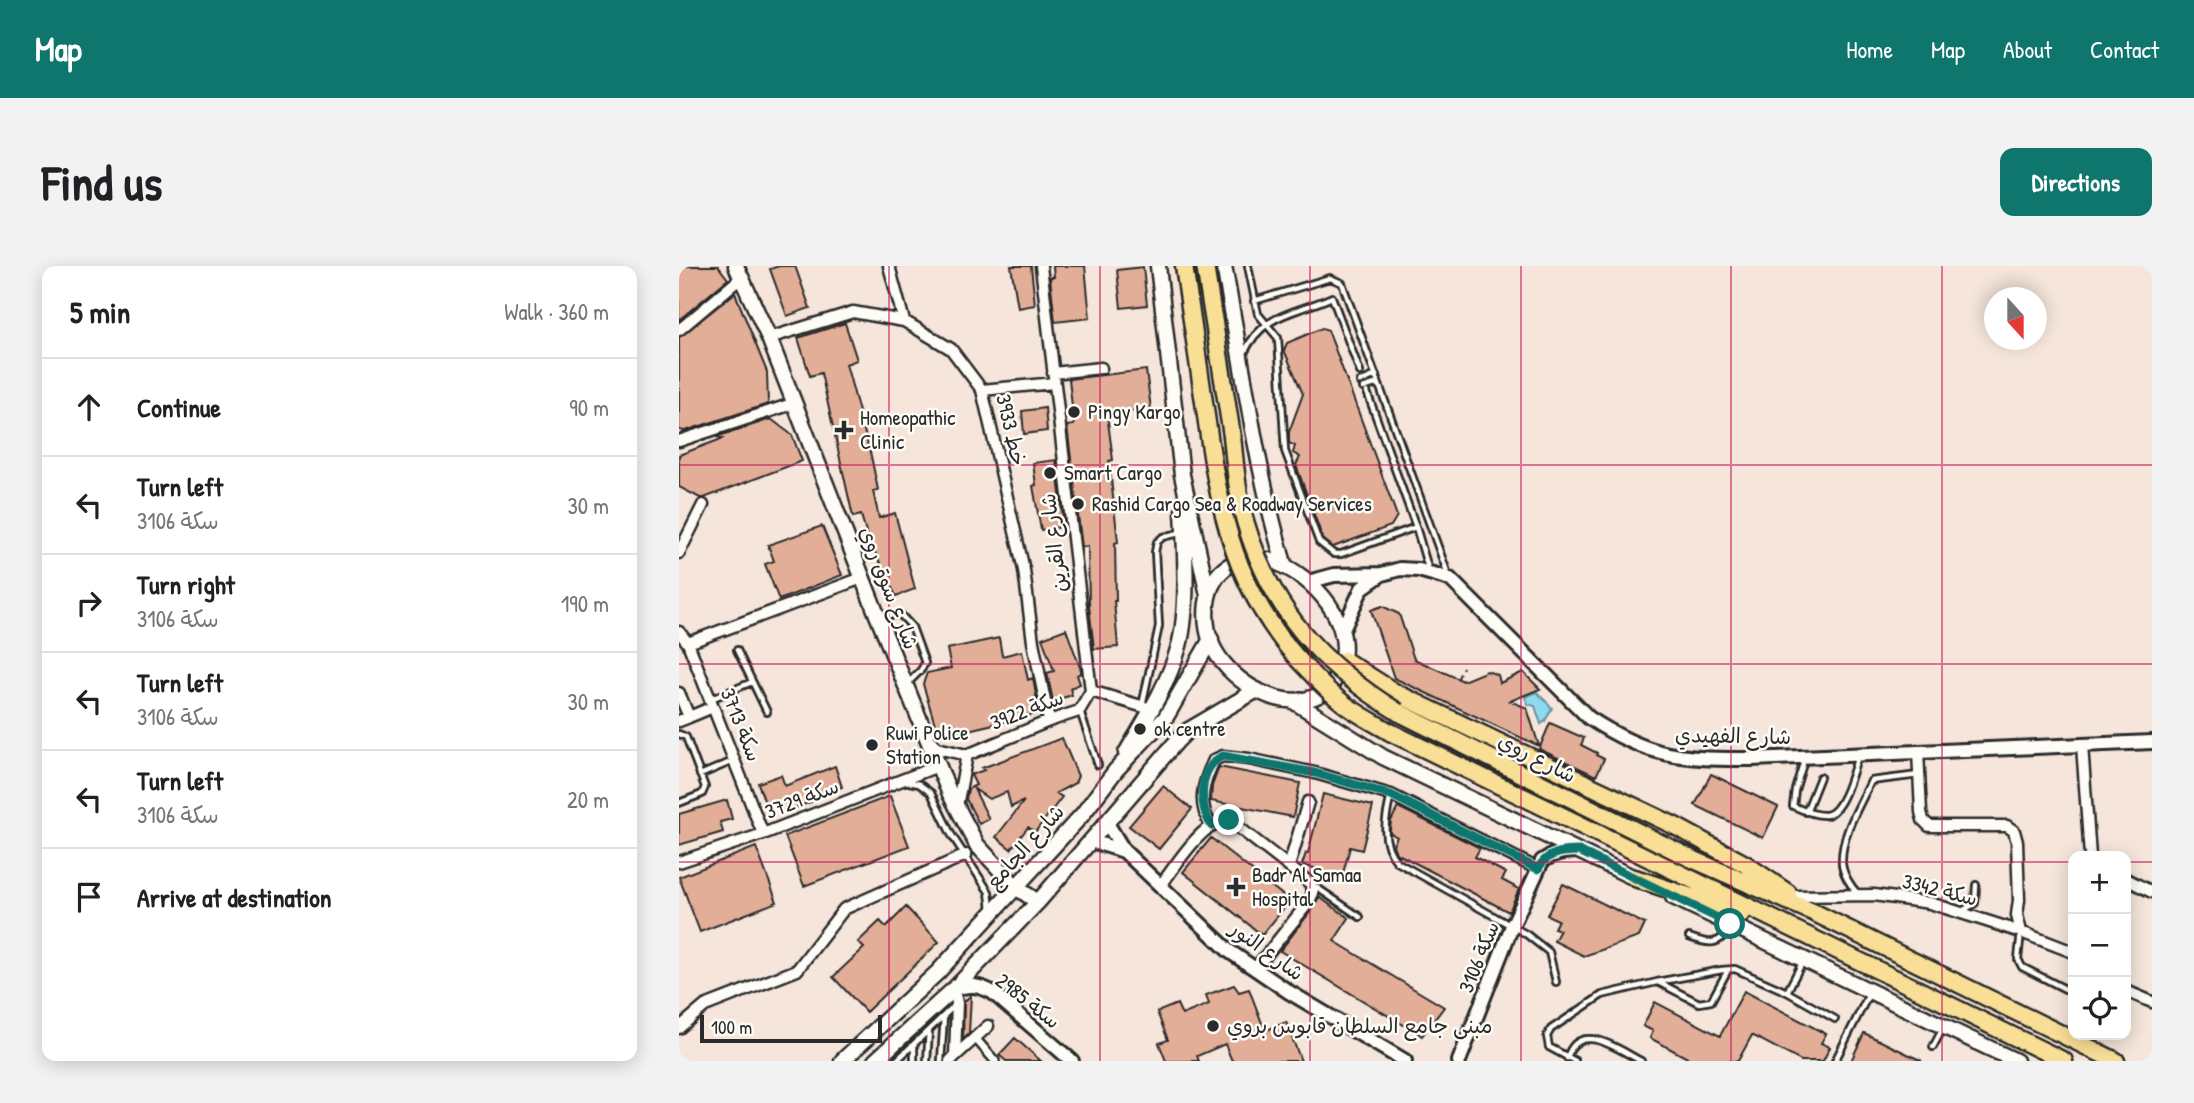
<!DOCTYPE html>
<meta charset="utf-8">
<style>
body{margin:0;font-family:"Patrick Hand","Playpen Sans Arabic",sans-serif;background:#f2f2f2;color:#202124}
.controls{position:absolute;right:21px;bottom:21px;display:grid;overflow:hidden;border-radius:14px;box-shadow:0 4px 18px #0003}
.controls button{width:63px;height:63px;display:grid;place-items:center;padding:0;border:0;border-bottom:2px solid #e0e0e0;background:#fff;color:#202124;font:35px sans-serif}
.compass{position:absolute;left:1305px;top:21px;width:63px;height:63px;border-radius:50%;background:#fff;box-shadow:0 4px 18px #0003;rotate:159deg}
.scale{position:absolute;left:21px;bottom:18px;width:182px;box-sizing:border-box;padding-left:7px;border:4px solid #2b2b2b;border-top:0;font-size:19px;line-height:24px;white-space:nowrap;color:#2b2b2b;-webkit-text-stroke:5px #fdfcf7;paint-order:stroke}
.stop{position:absolute;width:21px;height:21px;margin:-16px;border:5px solid #0f766e;border-radius:50%;background:#fff}
.stop.end{background:#0f766e;border-color:#fff;box-shadow:0 2px 7px #0008}
.list{margin:0;padding:0;list-style:none}
h2{display:flex;justify-content:space-between;align-items:center;height:91px;margin:0;padding:0 28px;font-size:30px}
h2 small{font-size:23px;font-weight:400;color:#757577}
.list li{display:grid;grid-template-columns:46px 1fr auto;gap:21px;align-items:center;box-sizing:border-box;height:98px;padding:0 28px;border-top:2px solid #e0e0e0}
.list b{display:block;font-size:26px;white-space:nowrap}
.list p{margin:0;font-size:23px;white-space:nowrap;color:#757577}
.list em{font-size:23px;font-style:normal;color:#757577}
.icon{flex:none;width:38px;height:38px;fill:none;stroke:currentColor;stroke-width:2;stroke-linecap:round;stroke-linejoin:round}
.map{position:relative;flex:none;width:1473px;height:795px;overflow:hidden;border-radius:14px}
header{display:flex;align-items:center;gap:42px;box-sizing:border-box;height:98px;padding:0 35px;background:#0f766e;color:#fff}
header strong{font-size:33px}
nav{display:flex;gap:38px;margin-inline-start:auto;font-size:24px}
.intro{display:flex;align-items:center;justify-content:space-between;box-sizing:border-box;height:168px;padding:0 42px}
h1{margin:0;font-size:49px}
.button{padding:18px 32px;border-radius:14px;background:#0f766e;color:#fff;font-size:24px;font-weight:700}
main{display:flex;gap:42px;padding:0 42px}
aside{flex:1;background:#fff;border-radius:14px;box-shadow:0 4px 18px #0003}
.map>svg:first-child{display:block}
.water{fill:#8edaee;stroke:#6694a0;stroke-width:2}
.building{fill:#e3ae98;stroke:#2b2b2b;stroke-width:2}
.lines{fill:none;stroke-linecap:round;stroke-linejoin:round}
.service-casing{stroke:#2b2b2b;stroke-width:10}
.pedestrian-casing{stroke:#2b2b2b;stroke-width:12}
.minor-casing{stroke:#2b2b2b;stroke-width:15}
.tertiary-casing{stroke:#2b2b2b;stroke-width:18}
.secondary-casing{stroke:#2b2b2b;stroke-width:19}
.primary-casing{stroke:#2b2b2b;stroke-width:21}
.path{stroke:#2b2b2b;stroke-width:2;stroke-dasharray:5 5;stroke-linecap:butt}
.service{stroke:#fdfcf7;stroke-width:4.5}
.pedestrian{stroke:#fdfcf7;stroke-width:7}
.minor{stroke:#fdfcf7;stroke-width:10}
.tertiary{stroke:#fdfcf7;stroke-width:12}
.secondary{stroke:#fdfcf7;stroke-width:14}
.primary{stroke:#f9df96;stroke-width:16}
.primary-bridge-casing{stroke:#2b2b2b;stroke-width:21;stroke-linecap:butt}
.primary-bridge{stroke:#f9df96;stroke-width:16}
.route{stroke:#0f766e;stroke-width:9}
.grid{fill:none;stroke:#c2185b;stroke-width:2;stroke-opacity:0.55}
.poi-dot{fill:#2b2b2b;stroke:#fdfcf7;stroke-width:2.5}
.labels{text-anchor:middle;stroke-width:5;stroke-linejoin:round;paint-order:stroke}
.poi-label{font-size:21px;fill:#2b2b2b;stroke:#fdfcf7;text-anchor:start}
.street-label{font-size:21px;fill:#2b2b2b;stroke:#fdfcf7}
</style>
<header>
<strong>Map</strong>
<nav><a>Home</a><a>Map</a><a>About</a><a>Contact</a></nav>
</header>
<div class="intro"><h1>Find us</h1><a class="button">Directions</a></div>
<main>
<aside>
<h2>5 min<small>Walk · 360 m</small></h2>
<ul class="list">
<li><svg class="icon" aria-label="ahead" viewBox="0 0 24 24"><path d="M12 20V5M6 11l6-6 6 6"/></svg><div><b>Continue</b></div><em>90 m</em></li>
<li><svg class="icon" aria-label="left" viewBox="0 0 24 24"><path d="M17 20v-9H6M10 6l-5 5 5 5"/></svg><div><b>Turn left</b><p>سكة 3106</p></div><em>30 m</em></li>
<li><svg class="icon" aria-label="right" viewBox="0 0 24 24"><path d="M7 20v-9h11M14 6l5 5-5 5"/></svg><div><b>Turn right</b><p>سكة 3106</p></div><em>190 m</em></li>
<li><svg class="icon" aria-label="left" viewBox="0 0 24 24"><path d="M17 20v-9H6M10 6l-5 5 5 5"/></svg><div><b>Turn left</b><p>سكة 3106</p></div><em>30 m</em></li>
<li><svg class="icon" aria-label="left" viewBox="0 0 24 24"><path d="M17 20v-9H6M10 6l-5 5 5 5"/></svg><div><b>Turn left</b><p>سكة 3106</p></div><em>20 m</em></li>
<li><svg class="icon" aria-label="arrive" viewBox="0 0 24 24"><path d="M6 21V4h12l-3 4 3 4H6"/></svg><div><b>Arrive at destination</b></div></li>
</ul>
</aside>
<div class="map">
<svg width="1473" height="795" viewBox="0 0 1473 795">
<rect width="100%" height="100%" fill="#f5e5da"/>
<filter id="ink" filterUnits="userSpaceOnUse"><feTurbulence type="fractalNoise" baseFrequency=".0143" numOctaves="2"/><feDisplacementMap in="SourceGraphic" scale="14" xChannelSelector="R" yChannelSelector="G"/><feConvolveMatrix kernelMatrix="1 2 1 2 8 2 1 2 1" color-interpolation-filters="sRGB"/></filter>
<g filter="url(#ink)">
<path class="water" d="M858,426L873,442L866,455L862,458L856,440L849,438L846,431Z"/>
<path class="building" d="M0,0H39L49,13L0,54Z
M100,0H116L131,42L108,50L91,3Z
M332,0H352L356,39L339,42Z
M374,0H406L411,52L376,56L371,11H375Z
M464,1L468,39L442,42L438,4Z
M56,27L88,106L89,138L6,165L0,164V71Z
M166,57L178,94L167,98L192,190L199,224L194,225L200,252L216,247L236,323L217,330L194,282L192,283L182,249L174,251L142,107L131,110L119,72Z
M643,62L649,64L718,250L712,260L654,281L644,273L617,199L621,191L614,187L616,180L610,177V166L624,128L605,84L608,77Z
M467,104L472,143L428,148L434,194L430,195L439,276L436,277L437,335H435L439,381L415,383L410,340L409,280L403,281L388,160L395,159L390,113Z
M366,142L368,165L345,168L343,145Z
M92,153L113,169L123,195L25,232H21L0,221V189L45,172L37,171Z
M377,194L385,261L362,264L354,220L357,219L354,197Z
M143,260L163,309L100,334L86,298L95,295L89,279Z
M703,340L720,348L735,393L784,415L808,405L819,409L821,417L844,406L861,423L831,435L848,442L860,480L715,412L692,344Z
M387,363L402,404V407L398,409L401,418L391,422L393,429L374,435L368,407L375,405L363,372Z
M320,372L323,390L343,385L349,414L354,412L359,440L356,442L357,448L268,469L257,462L244,418L248,407L272,402L268,383Z
M871,457L905,472L902,479L918,487L917,489L925,493L917,510L860,483Z
M383,472L399,510L396,517L377,527L383,531L356,566L349,561L332,583L317,571L345,535L332,541L328,526L310,533L295,523L310,553L300,558L287,533L289,523L297,519L292,509L305,504L303,502Z
M156,500L163,521L130,533L132,536L105,546L86,537L79,517L102,509L106,520Z
M540,501L621,517L614,551L532,535L533,520Z
M1032,508L1099,541L1084,572L1016,539Z
M484,520L513,543L480,583L450,560Z
M644,528L694,540L683,584L671,581L662,615L637,609L639,603L623,599L627,587H629Z
M211,530L230,580L125,620L106,570Z
M48,534L53,553L41,556L44,566L0,579V548Z
M719,541L801,582L796,591L827,607L823,614L840,623L830,646L717,587L714,579L718,571L711,567V564L712,555Z
M532,572L611,635L583,669L504,606Z
M77,581L98,636L21,666L0,611Z
M884,618L966,658L960,671L905,690L875,675L881,664L875,662L879,654L868,649Z
M640,631L670,652L655,675L765,741L743,770L601,685L635,641Z
M227,641L260,676L187,746L154,711L185,682L179,676L201,655L207,661Z
M555,719L560,726L570,723L586,765L607,756L622,795H553L546,778L518,790L520,795H487L480,777L489,774L478,746L498,738L503,749L530,738L527,729Z
M1065,725L1147,768L1142,777L1151,781L1144,795H1122L1073,769L1059,795H1014L971,772L974,765L964,760L976,736L1041,770Z
M292,729L290,767L284,773L285,736Z
M1185,767L1243,795H1172Z
M336,772L362,795H327L320,789Z"/>
<g class="lines">
<defs>
<path id="service" d="M569,0L579,48L599,72L606,185L640,276L655,288H662L737,261
M575,35L651,12L663,17L770,311
M565,87C585,46 616,48 653,31L681,106
M681,116L697,109
M684,122L699,117
M688,126L737,261L749,302
M200,349H222L233,361L246,397L242,404L229,417
M58,384L88,446
M32,433L73,416
M463,440L480,360L476,286L478,276L484,271L504,266
M401,445L419,499
M0,468L7,471L26,521L23,528L0,537
M1126,491L1116,524L1114,540C1123,544 1137,550 1147,549C1164,547 1174,504 1179,490
M21,509L54,495
M225,515L240,518L252,527L272,568L310,626L312,643
M712,529C706,553 701,576 718,596L847,668L870,686L877,716
M1127,546L1141,511
M634,619L681,651
M1180,629C1172,621 1162,606 1163,594C1163,567 1181,539 1192,515L1240,509
M1282,646L1296,637L1297,619
M1342,666L1339,693L1343,701L1394,727
M1010,671C1026,677 1041,682 1049,662
M979,716L1020,737L1032,735L1049,704
M1108,726L1124,695
M1254,781L1263,764
M888,792C900,753 940,784 962,795
M217,795L277,738
M235,795V778
M248,795L250,764
M262,795L265,750
M896,795L870,781L868,770L872,763L923,729L978,716L1043,704L1056,703L1108,726L1156,753
M1156,795L1190,728"/>
<path id="pedestrian" d="M296,772L316,795"/>
<path id="minor" d="M210,0L225,55
M362,0L412,425
M0,64L63,11
M90,72L174,46L225,55L272,83L303,124L345,304L354,376L370,455
M374,107L422,102
M303,124L375,117
M0,175L116,137
M0,287L24,239
M0,366L9,377L84,568
M9,377L183,312
M412,425L472,443
M0,427L10,451L0,455
M10,451L34,441
M251,474L258,482L288,489
M1403,479L1411,590
M1239,485L1242,546L1244,554L1250,560H1328L1335,565L1338,576L1340,634L1338,649L1342,666
M288,489L370,455L400,445L412,425
M278,540L288,489
M532,560C518,537 524,517 535,494L544,490L570,493L636,507L712,529L859,603
M0,596L84,568L259,500
M610,600L629,536
M1447,613L1473,626
M481,620C497,600 523,554 550,554L631,617L634,627L629,637L576,703
M1113,630L1195,629L1251,637L1342,666L1394,686
M1447,725L1473,736
M0,762L26,740L118,704L165,643L287,589
M276,790L309,760
M271,795L276,790L278,737L275,723"/>
<path id="tertiary" d="M629,316L655,309L703,308L721,303L740,304L771,313L910,452C971,492 1001,493 1072,493L1473,476
M663,366L683,322L703,308
M428,557L445,585L550,685L610,726L726,795
M412,575L445,585
M275,723C291,718 299,719 313,726L393,795
M780,795L833,660L863,595C875,587 885,585 899,585"/>
<path id="secondary" d="M57,0L90,72L198,349L271,528L298,579L338,622L359,636
M479,0L503,209L529,329
M545,0C564,101 577,203 606,301
M572,293C579,293 586,293 593,295C635,309 680,360 660,405C656,415 650,424 640,429C603,447 555,418 536,385C522,360 523,315 551,299C557,296 566,295 572,293Z
M614,435L704,491L966,617
M447,487C467,453 489,419 500,380C510,343 506,284 504,245
M994,631L1337,795
M163,795L259,706L403,549L437,504L487,451L532,373
M196,795L275,723L359,636L498,475L508,465L578,424"/>
<path id="primary" d="M505,0L531,177
M526,0L553,170
M665,394L717,427L996,560L1066,598L1109,627
M719,446L1011,592L1136,647L1437,795
M711,466L1385,795
M956,612L1063,648"/>
</defs>
<use href="#service" class="service-casing"/>
<use href="#pedestrian" class="pedestrian-casing"/>
<use href="#minor" class="minor-casing"/>
<use href="#tertiary" class="tertiary-casing"/>
<use href="#secondary" class="secondary-casing"/>
<use href="#primary" class="primary-casing"/>
<path class="path" d="M779,412L784,401"/>
<use href="#service" class="service"/>
<use href="#pedestrian" class="pedestrian"/>
<use href="#minor" class="minor"/>
<use href="#tertiary" class="tertiary"/>
<use href="#secondary" class="secondary"/>
<use href="#primary" class="primary"/>
<defs>
<path id="primary-bridge" d="M553,170C556,198 558,227 566,255C592,344 641,398 719,446
M531,177C544,267 565,338 630,405C643,419 658,434 674,444C686,452 699,459 711,466"/>
</defs>
<use href="#primary-bridge" class="primary-bridge-casing"/>
<use href="#primary-bridge" class="primary-bridge"/>
</g>
</g>
<g class="lines" filter="url(#ink)">
<path class="route" d="M550,554H543L533,560C519,540 519,501 544,490L636,507L712,529L859,603C867,587 883,585 900,585L1051,658"/>
</g>
<path class="grid" d="M210,0V795M421,0V795M631,0V795M842,0V795M1052,0V795M1263,0V795M0,199H1473M0,398H1473M0,596H1394M1447,596H1473"/>
<g class="poi-dot">
<circle cx="395" cy="146" r="7"/>
<path d="M161.5 153.5h7v7h7v7h-7v7h-7v-7h-7v-7h7z"/>
<circle cx="371" cy="207" r="7"/>
<circle cx="399" cy="238" r="7"/>
<circle cx="461" cy="463" r="7"/>
<circle cx="193" cy="479" r="7"/>
<path d="M553.5 610.5h7v7h7v7h-7v7h-7v-7h-7v-7h7z"/>
<circle cx="534" cy="760" r="7"/>
</g>
<g class="labels">
<g class="poi-label">
<text x="409" y="153">Pingy Kargo</text>
<text x="181" y="159">Homeopathic<tspan x="181" dy="24">Clinic</tspan></text>
<text x="385" y="214">Smart Cargo</text>
<text x="413" y="245">Rashid Cargo Sea &amp; Roadway Services</text>
<text x="475" y="470">ok centre</text>
<text x="207" y="474">Ruwi Police<tspan x="207" dy="24">Station</tspan></text>
<text x="573" y="616">Badr Al Samaa<tspan x="573" dy="24">Hospital</tspan></text>
<text x="548" y="767">مبنى جامع السلطان قابوس بروي</text>
</g>
<g class="street-label">
<text transform="translate(332 164) rotate(77)" y="7">3933 خط</text>
<text transform="translate(375 277) rotate(-97)" y="7">شارع القرين</text>
<text transform="translate(210 322) rotate(69)" y="7">شارع سوق روي</text>
<text transform="translate(348 444) rotate(-21)" y="7">سكة 3922</text>
<text transform="translate(62 459) rotate(68)" y="7">سكة 3713</text>
<text transform="translate(1054 470) rotate(1)" y="7">شارع الفهيدي</text>
<text transform="translate(858 492) rotate(27)" y="7">شارع روي</text>
<text transform="translate(123 533) rotate(-21)" y="7">سكة 3729</text>
<text transform="translate(346 581) rotate(-48)" y="7">شارع الجامع</text>
<text transform="translate(1261 624) rotate(14)" y="7">سكة 3342</text>
<text transform="translate(588 685) rotate(36)" y="7">شارع النور</text>
<text transform="translate(800 691) rotate(-68)" y="7">سكة 3106</text>
<text transform="translate(349 735) rotate(38)" y="7">سكة 2985</text>
</g>
</g>
</svg>
<div class="controls">
<button>+</button>
<button>−</button>
<button><svg class="icon" aria-label="locate" viewBox="0 0 24 24"><circle cx="12" cy="12" r="6"/><path d="M12 2v4M12 18v4M2 12h4M18 12h4"/></svg></button>
</div>
<svg class="compass" viewBox="-18 -18 36 36"><path d="M0-13l5 13h-10z" fill="#e53935"/><path d="M0 13l5-13h-10z" fill="#757577"/></svg>
<div class="scale">100 m</div>
<div class="stop" style="left:1051px;top:658px"></div>
<div class="stop end" style="left:550px;top:554px"></div>
</div>
</main>
